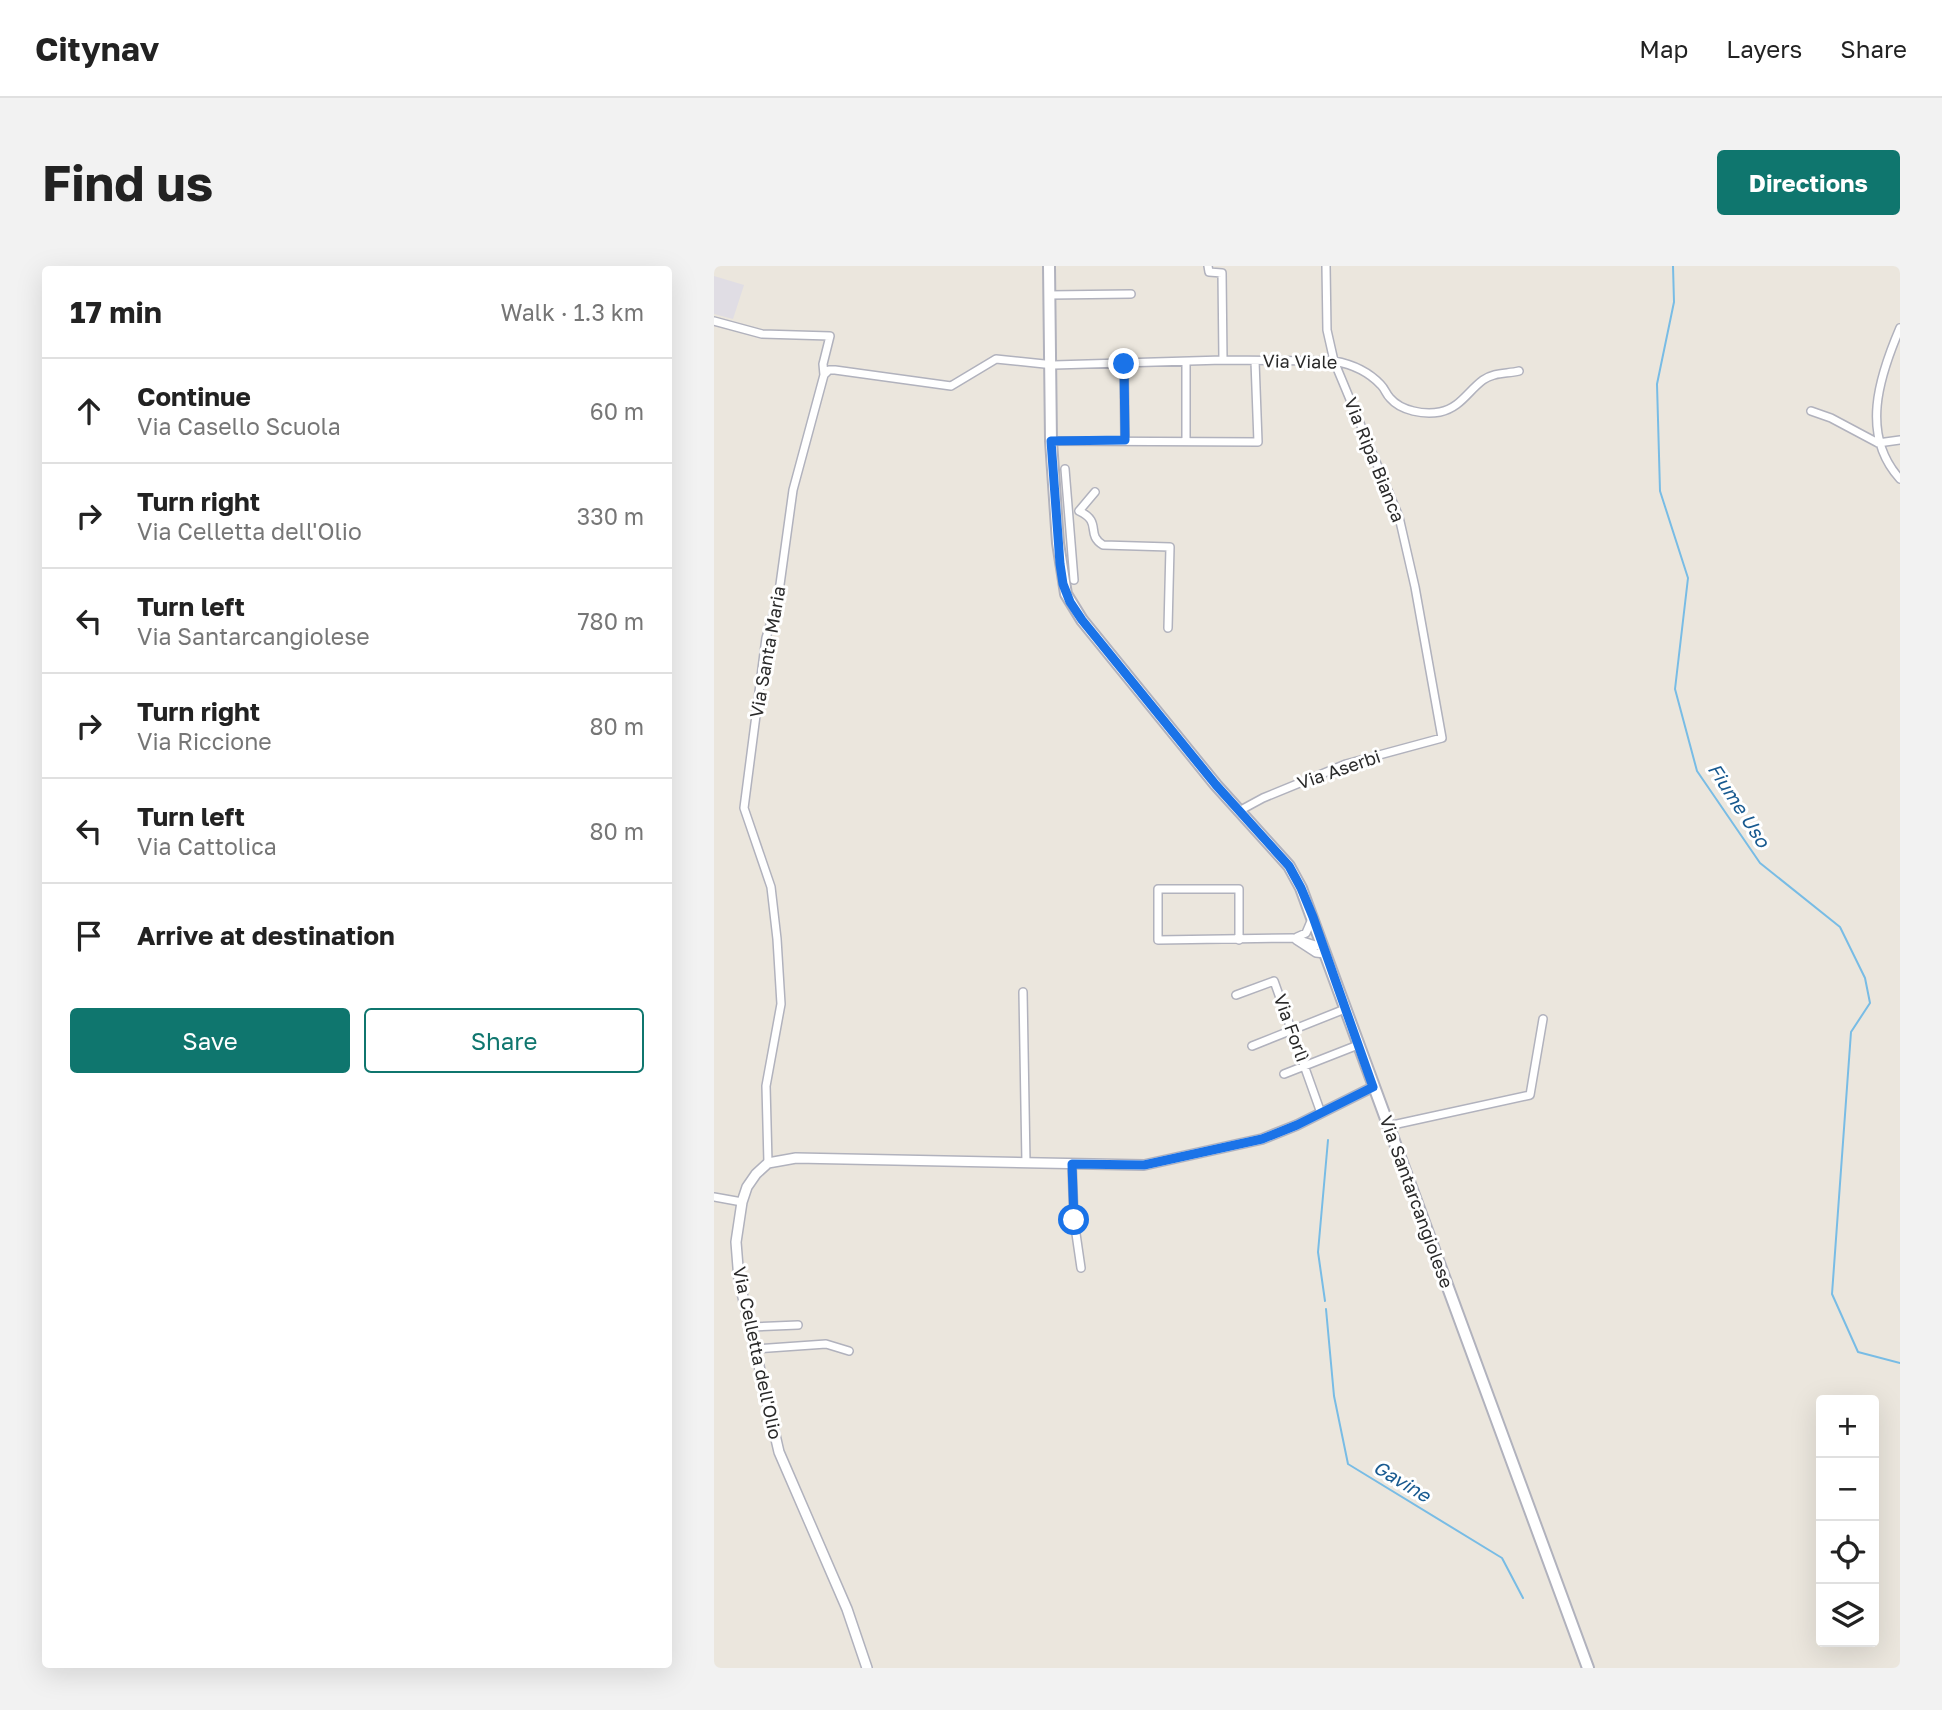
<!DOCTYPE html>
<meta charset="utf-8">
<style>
body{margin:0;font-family:"Golos Text",sans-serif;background:#f2f2f2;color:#222}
.controls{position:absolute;right:21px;bottom:21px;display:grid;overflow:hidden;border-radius:7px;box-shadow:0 7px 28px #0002}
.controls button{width:63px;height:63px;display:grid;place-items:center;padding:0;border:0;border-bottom:2px solid #e0e0e0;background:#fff;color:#222;font:35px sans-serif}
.stop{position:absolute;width:21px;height:21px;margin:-16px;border:5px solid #1a73e8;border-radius:50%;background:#fff}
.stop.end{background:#1a73e8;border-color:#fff;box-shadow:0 2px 7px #0008}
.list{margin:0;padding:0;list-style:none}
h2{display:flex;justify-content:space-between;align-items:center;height:91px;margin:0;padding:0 28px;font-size:30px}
h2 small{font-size:23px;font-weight:400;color:#767676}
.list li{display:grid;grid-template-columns:46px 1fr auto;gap:21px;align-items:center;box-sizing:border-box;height:105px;padding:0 28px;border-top:2px solid #e0e0e0}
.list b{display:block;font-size:26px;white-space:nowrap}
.list p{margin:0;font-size:23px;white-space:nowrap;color:#767676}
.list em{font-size:23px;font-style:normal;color:#767676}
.actions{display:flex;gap:14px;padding:21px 28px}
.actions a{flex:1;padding:16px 0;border:2px solid #0f766e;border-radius:7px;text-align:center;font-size:24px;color:#0f766e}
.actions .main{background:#0f766e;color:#fff}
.icon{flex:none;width:38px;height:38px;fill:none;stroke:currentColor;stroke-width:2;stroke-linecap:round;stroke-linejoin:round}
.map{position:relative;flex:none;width:1186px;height:1402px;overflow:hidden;border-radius:7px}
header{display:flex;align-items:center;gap:42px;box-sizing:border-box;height:98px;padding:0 35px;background:#fff;border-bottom:2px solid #e0e0e0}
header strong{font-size:33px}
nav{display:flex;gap:38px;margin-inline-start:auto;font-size:24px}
.intro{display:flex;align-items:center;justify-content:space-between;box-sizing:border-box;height:168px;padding:0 42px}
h1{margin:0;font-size:49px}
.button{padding:18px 32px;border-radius:7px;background:#0f766e;color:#fff;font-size:24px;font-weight:700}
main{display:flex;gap:42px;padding:0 42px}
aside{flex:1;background:#fff;border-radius:7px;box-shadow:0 7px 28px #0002}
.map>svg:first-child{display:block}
.industrial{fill:#e0dde4}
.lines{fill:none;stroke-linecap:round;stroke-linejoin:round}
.stream{stroke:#78bce5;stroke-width:2}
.minor-casing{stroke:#b1b2bd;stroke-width:10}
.tertiary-casing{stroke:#b1b2bd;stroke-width:12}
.secondary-casing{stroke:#b1b2bd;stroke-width:14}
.minor{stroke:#fff;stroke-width:7}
.tertiary{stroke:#fff;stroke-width:9}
.secondary{stroke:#fff;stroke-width:10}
.route{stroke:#1a73e8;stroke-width:9}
.labels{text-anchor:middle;stroke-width:6;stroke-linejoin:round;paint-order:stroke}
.street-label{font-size:18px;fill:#2a2a2a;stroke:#fff}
.water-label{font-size:19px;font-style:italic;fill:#185a90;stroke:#fff}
</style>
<header>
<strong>Citynav</strong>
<nav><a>Map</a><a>Layers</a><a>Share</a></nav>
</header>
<div class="intro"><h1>Find us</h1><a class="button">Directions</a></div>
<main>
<aside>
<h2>17 min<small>Walk · 1.3 km</small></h2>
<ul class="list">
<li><svg class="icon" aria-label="ahead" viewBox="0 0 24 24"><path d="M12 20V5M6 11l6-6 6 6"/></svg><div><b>Continue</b><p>Via Casello Scuola</p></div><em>60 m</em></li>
<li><svg class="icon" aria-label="right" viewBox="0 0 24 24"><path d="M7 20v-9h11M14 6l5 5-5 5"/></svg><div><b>Turn right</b><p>Via Celletta dell'Olio</p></div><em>330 m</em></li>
<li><svg class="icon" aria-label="left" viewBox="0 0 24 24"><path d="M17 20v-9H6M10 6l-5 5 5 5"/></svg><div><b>Turn left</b><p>Via Santarcangiolese</p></div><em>780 m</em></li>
<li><svg class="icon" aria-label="right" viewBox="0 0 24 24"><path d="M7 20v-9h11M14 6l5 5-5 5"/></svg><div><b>Turn right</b><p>Via Riccione</p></div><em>80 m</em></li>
<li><svg class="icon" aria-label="left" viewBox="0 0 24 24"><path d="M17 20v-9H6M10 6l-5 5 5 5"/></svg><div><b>Turn left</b><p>Via Cattolica</p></div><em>80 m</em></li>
<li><svg class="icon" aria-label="arrive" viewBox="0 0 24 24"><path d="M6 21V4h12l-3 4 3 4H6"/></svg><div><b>Arrive at destination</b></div></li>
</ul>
<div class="actions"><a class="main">Save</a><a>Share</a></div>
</aside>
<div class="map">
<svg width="1186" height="1402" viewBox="0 0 1186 1402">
<rect width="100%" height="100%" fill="#ebe6dd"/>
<path class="industrial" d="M0,10L30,19L19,53L0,48Z"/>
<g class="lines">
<path class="stream" d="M959,0L960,36L943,118L946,225L974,312L961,423L983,505L1046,597L1126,661L1151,712L1156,737L1137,766L1118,1028L1144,1086L1186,1097
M611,1035L604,986L614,874
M612,1043L620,1130L634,1198L788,1292L809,1332"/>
<defs>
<path id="minor" d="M494,0L495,6L508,7L509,94
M335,29L417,28
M0,55L48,68L116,70L109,98L110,109
M1186,62C1165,111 1146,169 1186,213
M410,98L411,174
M1097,145L1117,152L1164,177
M337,175L544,176L541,95
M472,175V97
M1164,177L1186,174
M351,203L360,314
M365,245C389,256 371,268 389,279L456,281L454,362
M365,245L381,226
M525,545L549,532L632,498L728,472L701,321L685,251L620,95L613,64L612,0
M583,671L592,667L598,653
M525,674V623H444V674L579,672L608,681
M582,674L602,687L611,688
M309,726L312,897
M522,729L560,715L607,847
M538,780L631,743
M570,808L644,779
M674,860L816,829L829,753
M54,897L52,820L67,738L63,673L57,621L30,542L52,372L64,333L79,224L110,109L115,104H121L237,120L282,93L340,99L509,94L620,95C637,98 654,105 667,119C671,123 672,128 676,132C687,145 710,149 726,146C746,142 754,125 769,114C780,106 793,108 805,105
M358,898L360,954L367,1002
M0,931L28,936
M36,1061L84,1059
M41,1083L112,1078L135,1085"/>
<path id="tertiary" d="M153,1402L133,1343L65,1186L25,1014L22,976L28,936L33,921L42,908L54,897L82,892L430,899L548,873L583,859L659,821"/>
<path id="secondary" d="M335,0L337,175L344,277L352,328L368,354L502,519L575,600L587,622L874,1402"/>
</defs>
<use href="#minor" class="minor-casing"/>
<use href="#tertiary" class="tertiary-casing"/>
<use href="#secondary" class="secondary-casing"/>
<use href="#minor" class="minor"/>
<use href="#tertiary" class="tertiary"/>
<use href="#secondary" class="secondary"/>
</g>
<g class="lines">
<path class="route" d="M360,954L358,898L430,899L548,873L583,859L659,821L599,651L587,622L575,600L502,519L368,354L356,336L349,318L346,298L337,175L411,174L410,98"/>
</g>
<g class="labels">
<g class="street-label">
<text transform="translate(586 96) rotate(1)" y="6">Via Viale</text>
<text transform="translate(660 194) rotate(68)" y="6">Via Ripa Bianca</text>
<text transform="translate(54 386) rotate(-80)" y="6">Via Santa Maria</text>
<text transform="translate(625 504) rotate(-19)" y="6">Via Aserbi</text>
<text transform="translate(577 762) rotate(70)" y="6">Via Forlì</text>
<text transform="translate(702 936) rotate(70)" y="6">Via Santarcangiolese</text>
<text transform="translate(43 1087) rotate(78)" y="6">Via Celletta dell'Olio</text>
</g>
<g class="water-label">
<text transform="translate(1025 539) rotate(57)" y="7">Fiume Uso</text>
<text transform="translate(688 1215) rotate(31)" y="7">Gavine</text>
</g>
</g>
</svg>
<div class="controls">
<button>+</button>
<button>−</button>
<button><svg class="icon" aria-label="locate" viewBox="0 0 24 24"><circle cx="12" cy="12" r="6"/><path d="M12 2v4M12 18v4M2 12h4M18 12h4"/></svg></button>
<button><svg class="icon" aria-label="layers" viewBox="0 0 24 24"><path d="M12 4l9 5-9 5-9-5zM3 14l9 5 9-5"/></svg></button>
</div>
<div class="stop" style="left:360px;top:954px"></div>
<div class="stop end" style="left:410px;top:98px"></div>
</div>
</main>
